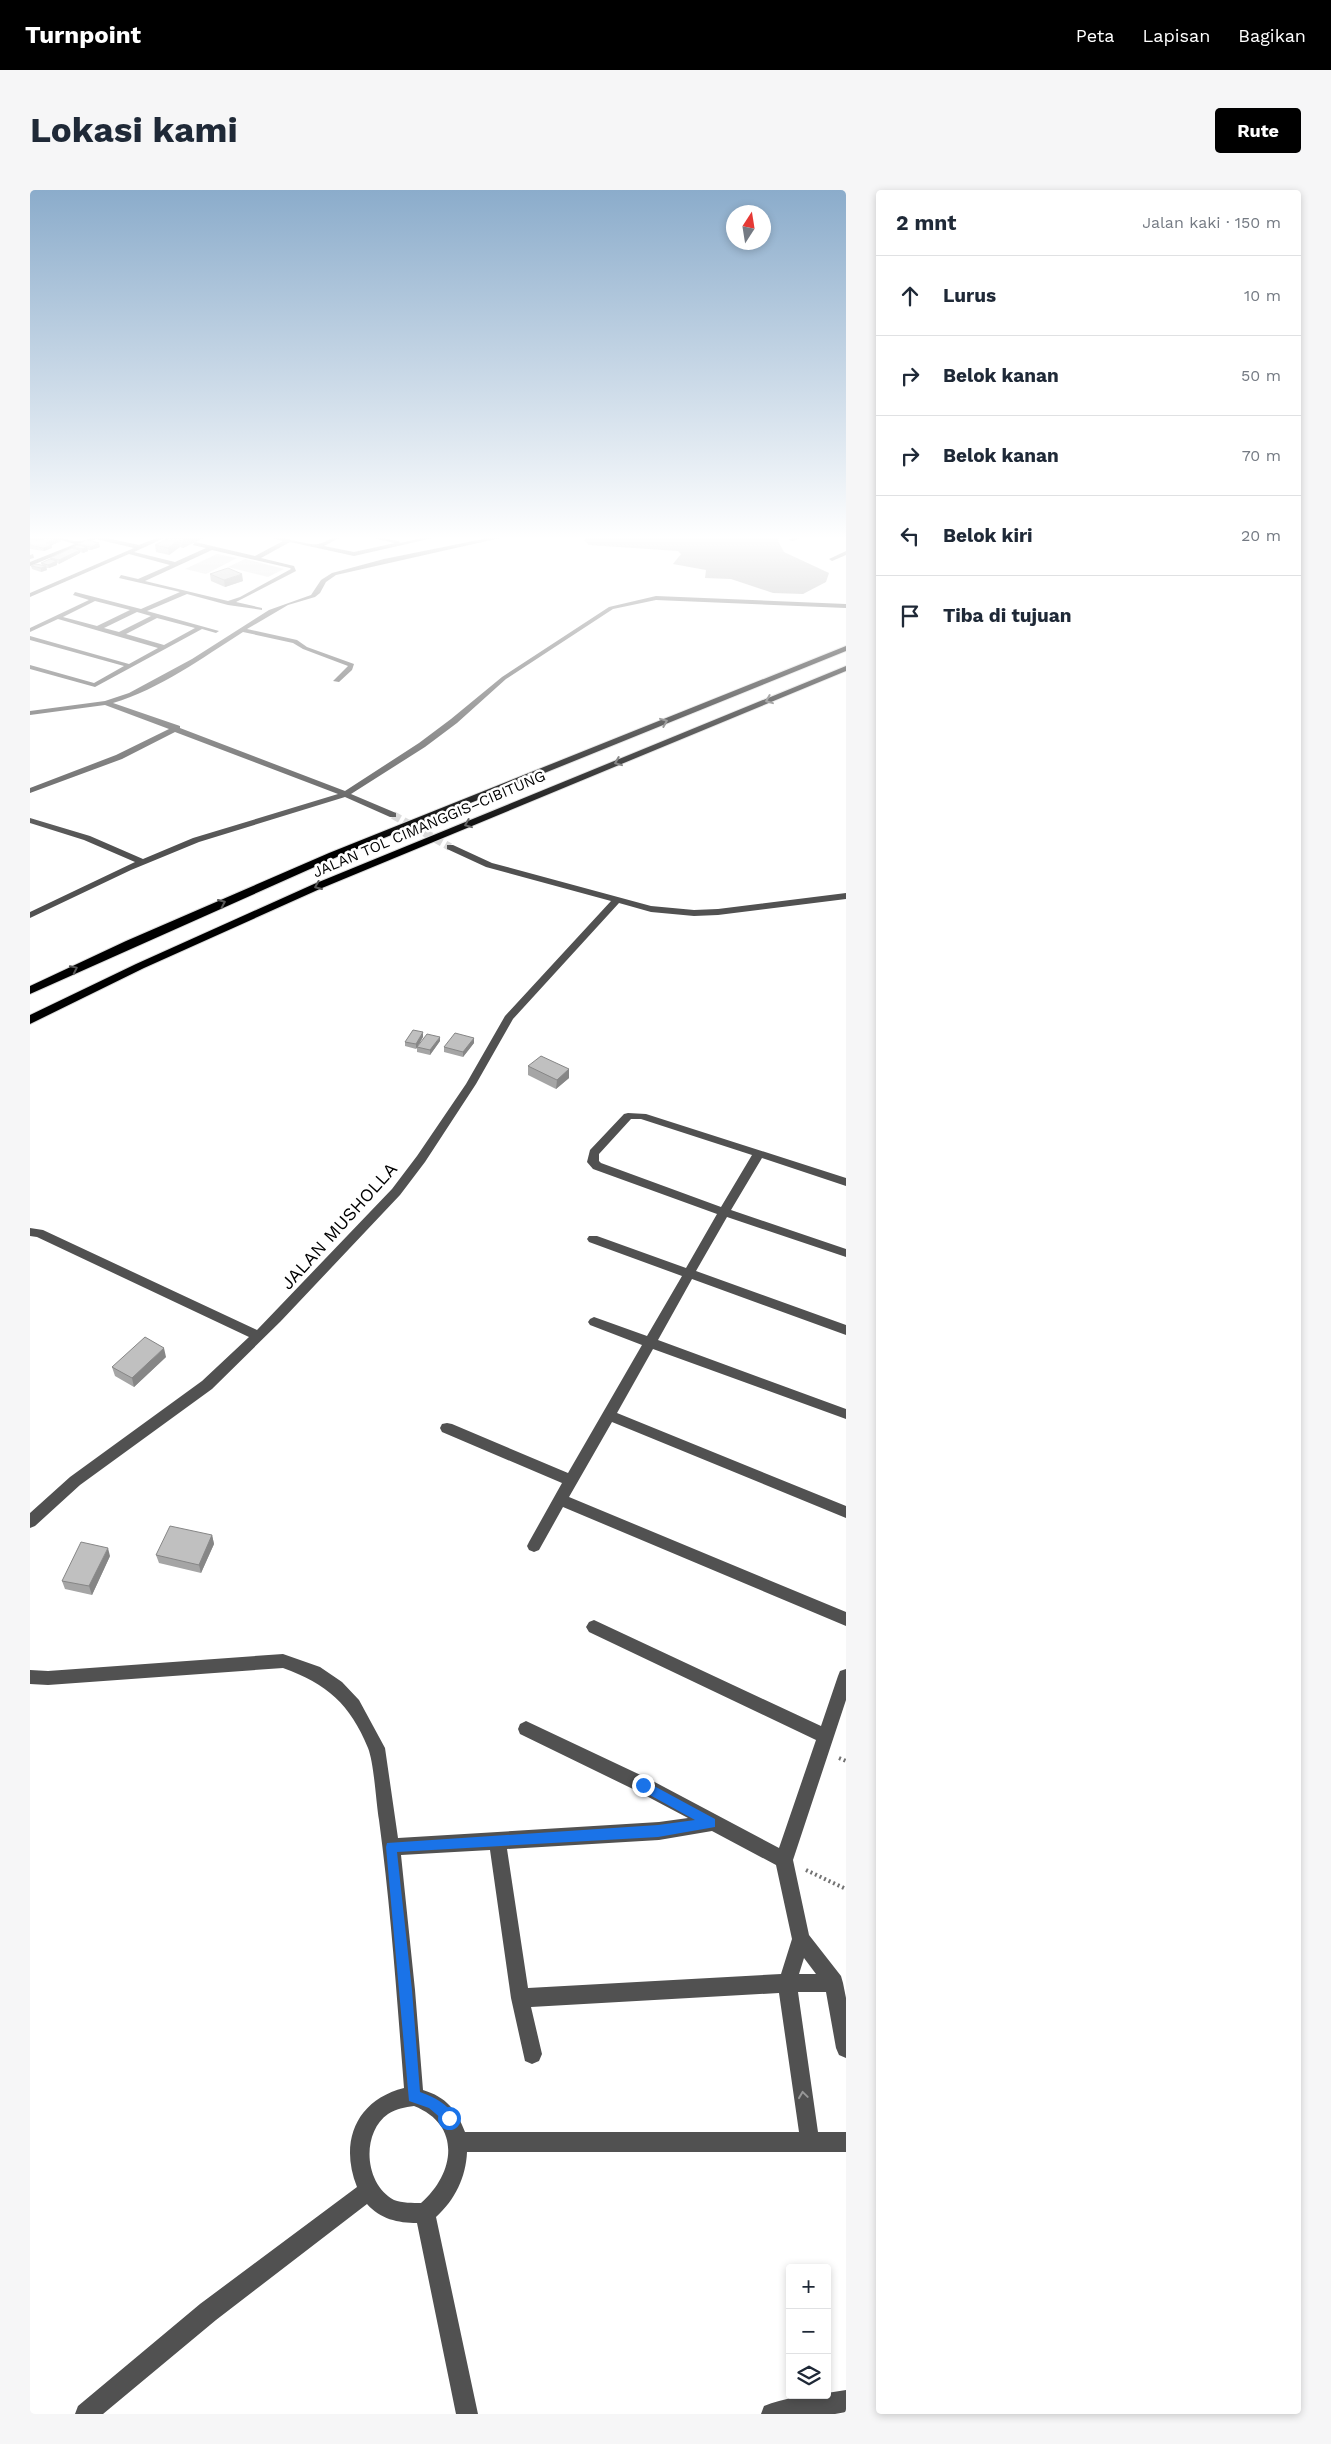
<!DOCTYPE html>
<html lang="id">
<meta charset="utf-8">
<style>
body{margin:0;font-family:"Work Sans",sans-serif;background:#f6f6f7;color:#1f2937}
.controls{position:absolute;right:15px;bottom:15px;display:grid;overflow:hidden;border-radius:5px;box-shadow:0 2px 8px #0003}
.controls button{width:45px;height:45px;display:grid;place-items:center;padding:0;border:0;border-bottom:1px solid #e0e1e3;background:#fff;color:#1f2937;font:25px sans-serif}
.compass{position:absolute;left:696px;top:15px;width:45px;height:45px;border-radius:50%;background:#fff;box-shadow:0 2px 8px #0003;rotate:12deg}
.stop{position:absolute;width:15px;height:15px;margin:-11px;border:4px solid #1a73e8;border-radius:50%;background:#fff}
.stop.end{background:#1a73e8;border-color:#fff;box-shadow:0 1px 5px #0008}
.list{margin:0;padding:0;list-style:none}
h2{display:flex;justify-content:space-between;align-items:center;height:65px;margin:0;padding:0 20px;font-size:21px}
h2 small{font-size:16px;font-weight:400;color:#747a83}
.list li{display:grid;grid-template-columns:32px 1fr auto;gap:15px;align-items:center;box-sizing:border-box;height:80px;padding:0 20px;border-top:1px solid #e0e1e3}
.list b{display:block;font-size:19px;white-space:nowrap}
.list em{font-size:16px;font-style:normal;color:#747a83}
.icon{flex:none;width:28px;height:28px;fill:none;stroke:currentColor;stroke-width:2;stroke-linecap:round;stroke-linejoin:round}
.map{position:relative;flex:none;width:816px;height:2224px;overflow:hidden;border-radius:5px}
header{display:flex;align-items:center;gap:30px;box-sizing:border-box;height:70px;padding:0 25px;background:#000;color:#fff}
header strong{font-size:24px}
nav{display:flex;gap:28px;margin-inline-start:auto;font-size:18px}
.intro{display:flex;align-items:center;justify-content:space-between;box-sizing:border-box;height:120px;padding:0 30px}
h1{margin:0;font-size:35px}
.button{padding:12px 22px;border-radius:5px;background:#000;color:#fff;font-size:18px;font-weight:700}
main{display:flex;gap:30px;padding:0 30px}
aside{flex:1;background:#fff;border-radius:5px;box-shadow:0 2px 8px #0003}
.map>svg:first-child{display:block}
.green{fill:#d8d8d8}
.water{fill:#9f9f9f}
.lines{fill:none;stroke-linecap:round;stroke-linejoin:round}
.minor-tunnel{stroke:#d9d9d9;stroke-width:8;stroke-dasharray:8 4;stroke-linecap:butt}
.highway-casing{stroke:#dbdbdb;stroke-width:2}
.path{stroke:#737373;stroke-width:4;stroke-dasharray:2 3;stroke-linecap:butt}
.minor{fill:#515151;fill-rule:evenodd}
.highway{fill:#000;fill-rule:evenodd}
.wall{fill:#a5a5a5}
.shaded-wall{fill:#868686}
.building{fill:#c0c0c0;stroke:#868686}
.oneway{stroke:#595959}
.oneway2{stroke:#979797}
.route{fill:#1a73e8}
.labels{text-anchor:middle;stroke-width:5;stroke-linejoin:round;paint-order:stroke}
.far-street-label{font-size:15px;fill:#000;stroke:#fff}
.street-label{font-size:18px;fill:#000;stroke:#fff}
</style>
<header>
<strong>Turnpoint</strong>
<nav><a>Peta</a><a>Lapisan</a><a>Bagikan</a></nav>
</header>
<div class="intro"><h1>Lokasi kami</h1><a class="button">Rute</a></div>
<main>
<div class="map">
<svg width="816" height="2224" viewBox="0 0 816 2224">
<rect width="100%" height="100%" fill="#fff"/>
<path class="green" d="M187,364L207,368L176,384L155,379Z
M215,369L254,379L238,387L198,377Z"/>
<path class="water" d="M561,345H750L748,351L754,362L799,383L796,392L773,404L743,403L701,389L675,388L676,380L643,374L651,364L648,361L559,355L554,350Z"/>
<g class="lines">
<path class="minor-tunnel" d="M363,625L420,657"/>
<defs>
<path id="highway" d="M816,456V461L307,667L0,804V796L96,751L299,663Z
M816,476V481L292,698L114,778L0,834V825L106,774L284,694Z"/>
</defs>
<use href="#highway" class="highway-casing"/>
<path class="path" d="M809,1568L816,1571
M776,1680L816,1699"/>
<path class="minor" d="M13,345C26,344 38,352 50,351C58,351 65,345 74,345L72,347L109,355L134,345H141L104,362L145,372L176,358L163,355L165,352L225,366L253,351L232,345C247,345 278,356 288,354C298,352 304,345 315,345L294,356L324,362L365,353L330,345L369,351L370,353L406,345H416L324,366L260,352L231,368L264,376L266,381L206,412L232,418V420L198,415L157,404L117,421L189,441L186,443L172,439L65,497L0,479V475L64,493L94,476L0,450V446L99,474L128,458L28,429L0,442V438L59,410L43,405L45,402L111,419L150,402L89,388L91,385L108,389L140,375L99,364L0,407V403L104,358L66,349L0,376V372L45,354ZM182,360L260,378L261,379L210,407L198,411L115,391ZM65,411L100,420L67,436L33,427ZM107,422L121,426L89,442L74,438ZM127,428L165,438L134,455L96,444Z
M473,345H483L306,385L296,392L290,403L285,407L258,415L217,439L267,450L277,457L324,474L322,480L309,492L303,491L318,476L273,459L263,453L213,442C172,468 130,499 83,513L150,536V538L315,601L389,553L421,529L472,487L579,417L626,406L816,414V418L626,410L583,419L476,489L427,533L395,557L321,604L366,623V627H360L315,607L169,652L101,680L0,728V722L105,672L54,650L0,633V628L60,646L113,669L163,648L308,604L145,542L92,569L0,603V598L86,565L139,539L75,515L0,525V521L75,511L99,503L162,469L239,420L281,405L291,390L302,383L354,369Z
M770,345H777L763,351L758,350Z
M816,361V365L802,371L799,369Z
M417,655H423L462,673L621,716L664,720L688,719L816,703V709L688,725L664,726L621,722L589,713L483,829L446,894L395,972L370,1005L251,1131L182,1199L50,1295L5,1336L0,1338V1323L40,1287L172,1191L219,1147L7,1047L0,1046V1038L13,1040L227,1140L362,999L387,966L436,894L475,826L581,711L456,677L417,659Z
M598,923L616,924L816,988V996L732,968L701,1020L816,1059V1067L697,1027L666,1081L816,1135V1145L662,1089L628,1150L816,1219V1229L623,1159L587,1223L816,1316V1328L582,1232L539,1307L816,1422V1436L533,1317L509,1360L504,1362L499,1360L497,1356L499,1352L532,1293L412,1242L410,1238L412,1234L417,1233L422,1234L538,1283L612,1155L560,1135L558,1132L560,1129L564,1127L617,1146L652,1086L559,1052L557,1049L559,1046H567L656,1078L687,1024L563,979L557,972L560,960L594,924ZM601,929H611L722,965L691,1017L571,973L569,971V964Z
M564,1430L791,1536L808,1486L810,1481L816,1479V1510L763,1670L779,1745L811,1786L813,1793L816,1808V1868L809,1865L806,1858L796,1802H768L788,1942H816V1962H437C436,1987 425,2010 406,2027L448,2224H426L387,2033C368,2033 350,2029 337,2014L186,2130L73,2224H45L48,2216L170,2114L327,1997C309,1952 326,1910 374,1898C367,1809 361,1719 349,1630C346,1612 344,1573 338,1558C320,1514 297,1494 253,1478L18,1495L0,1494V1480L18,1481L253,1464L290,1477L312,1492L329,1510L355,1558L368,1648L629,1632L658,1628L607,1601L490,1544L488,1539L490,1534L496,1531L619,1589L749,1658L786,1550L559,1442L556,1437L559,1432ZM682,1641L746,1675L762,1749L751,1784L498,1798L477,1659L629,1650ZM460,1660L481,1808L495,1871L502,1874L509,1871L512,1864L501,1817L749,1803L769,1942H435C427,1920 416,1907 393,1900L385,1800L371,1665ZM774,1768L786,1784H769ZM384,1916C432,1935 425,1983 391,2013C383,2013 372,2013 364,2010C334,1994 331,1943 358,1924C366,1919 375,1917 384,1916Z
M816,2200V2222L805,2224H731L734,2216C753,2208 777,2205 797,2205V2203Z"/>
<use href="#highway" class="highway"/>
</g>
<path class="wall" d="M0,345H20V346L30,348L31,351L22,355V358L14,361L0,359Z
M103,345H122L120,346L117,345L118,346L114,348L103,346Z
M179,345L153,358L150,357L139,365L126,362L125,355L135,350L134,347Z
M48,354L70,357L61,360H58V361L53,363L50,362V363L29,374L27,373V375L19,378H16L17,380L11,382L2,379L1,376L12,375L11,373L20,369V368L43,358V357L48,355Z
M180,384L213,391L195,397L181,391Z
M393,847L386,859L375,856V852Z
M410,851L400,865L387,862V857Z
M444,853L433,867L414,862V857Z
M498,876L539,879V888L526,899L498,885Z
M136,1167L104,1197L85,1186L82,1177Z
M182,1345L184,1354L171,1383L129,1373L126,1365Z
M80,1366L62,1405L35,1399L32,1391Z"/>
<path class="shaded-wall" d="M114,345H117L118,346L114,348Z
M165,345H179L153,358L152,351Z
M30,348L31,351L22,355V358L14,361L13,358L16,353Z
M149,350L150,357L139,365L138,358Z
M69,353L70,357L61,360L60,357Z
M57,357L58,361L53,363L52,359Z
M50,360V363L29,374V370Z
M3,364L4,368L0,369V365Z
M27,371V375L19,378L18,375Z
M16,376L17,380L11,382V378Z
M212,384L213,391L195,397L194,390Z
M393,842V847L386,859V854Z
M410,847V851L400,865V860Z
M444,848V853L433,867V862Z
M539,879V888L526,899L527,890Z
M134,1158L136,1167L104,1197L102,1188Z
M182,1345L184,1354L171,1383L169,1375Z
M78,1358L80,1366L62,1405L59,1396Z"/>
<path class="building" d="M8,345H20L9,350L1,348Z
M139,345H165L152,351L149,350L138,358L125,355L139,348L134,347Z
M21,346L30,348L16,353L22,355L13,358L0,355V349L8,351Z
M57,350L69,353L60,357L48,354Z
M48,355L57,357L52,359L43,357Z
M42,358L50,360L29,370L20,368Z
M20,369L27,371L18,375L11,373Z
M6,374L16,376L11,378L1,376Z
M198,378L212,384L194,390L180,384Z
M383,840L393,842L386,854L375,852Z
M425,843L444,848L433,862L414,857Z
M397,844L410,847L400,860L387,857Z
M511,866L539,879L527,890L498,876Z
M115,1147L134,1158L102,1188L82,1177Z
M140,1336L182,1345L169,1375L126,1365Z
M51,1352L78,1358L59,1396L32,1391Z"/>
<defs><path id="oneway-chevron" d="M-2-3.5L2.5 0L-2 3.5" fill="none" stroke-width="1.6" stroke-linecap="round" stroke-linejoin="round" transform="scale(1.25)"/></defs>
<g class="oneway">
<use href="#oneway-chevron" transform="translate(739 510) rotate(158)"/>
<use href="#oneway-chevron" transform="translate(634 532) rotate(-22)"/>
<use href="#oneway-chevron" transform="translate(588 572) rotate(158)"/>
<use href="#oneway-chevron" transform="translate(438 634) rotate(158)"/>
<use href="#oneway-chevron" transform="translate(288 696) rotate(157)"/>
<use href="#oneway-chevron" transform="translate(192 713) rotate(-24)"/>
<use href="#oneway-chevron" transform="translate(44 779) rotate(-26)"/>
</g>
<use class="oneway2" href="#oneway-chevron" transform="translate(773 1905) rotate(-98)"/>
<linearGradient id="sky" x2="0" y2="1"><stop stop-color="#8baccb"/><stop offset="0.53" stop-color="#fff"/><stop offset="1" stop-color="#fff" stop-opacity="0"/></linearGradient>
<rect width="816" height="656" fill="url(#sky)"/>
<path class="route" d="M613,1590L685,1629V1637L628,1647L367,1662L382,1800L390,1902C404,1907 419,1914 425,1928L423,1933L419,1935L399,1918L379,1911L356,1657L357,1653L628,1635L665,1630L609,1599L608,1595Z"/>
<g class="labels">
<g class="far-street-label">
<text transform="translate(399 634) rotate(-23)" y="5">JALAN TOL CIMANGGIS–CIBITUNG</text>
</g>
<g class="street-label">
<text transform="translate(309 1036) rotate(-48)" y="6">JALAN MUSHOLLA</text>
</g>
</g>
</svg>
<div class="controls">
<button>+</button>
<button>−</button>
<button><svg class="icon" aria-label="layers" viewBox="0 0 24 24"><path d="M12 4l9 5-9 5-9-5zM3 14l9 5 9-5"/></svg></button>
</div>
<svg class="compass" viewBox="-18 -18 36 36"><path d="M0-13l5 13h-10z" fill="#e53935"/><path d="M0 13l5-13h-10z" fill="#747a83"/></svg>
<div class="stop" style="left:419px;top:1928px"></div>
<div class="stop end" style="left:613px;top:1595px"></div>
</div>
<aside>
<h2>2 mnt<small>Jalan kaki · 150 m</small></h2>
<ul class="list">
<li><svg class="icon" aria-label="ahead" viewBox="0 0 24 24"><path d="M12 20V5M6 11l6-6 6 6"/></svg><div><b>Lurus</b></div><em>10 m</em></li>
<li><svg class="icon" aria-label="right" viewBox="0 0 24 24"><path d="M7 20v-9h11M14 6l5 5-5 5"/></svg><div><b>Belok kanan</b></div><em>50 m</em></li>
<li><svg class="icon" aria-label="right" viewBox="0 0 24 24"><path d="M7 20v-9h11M14 6l5 5-5 5"/></svg><div><b>Belok kanan</b></div><em>70 m</em></li>
<li><svg class="icon" aria-label="left" viewBox="0 0 24 24"><path d="M17 20v-9H6M10 6l-5 5 5 5"/></svg><div><b>Belok kiri</b></div><em>20 m</em></li>
<li><svg class="icon" aria-label="arrive" viewBox="0 0 24 24"><path d="M6 21V4h12l-3 4 3 4H6"/></svg><div><b>Tiba di tujuan</b></div></li>
</ul>
</aside>
</main>
